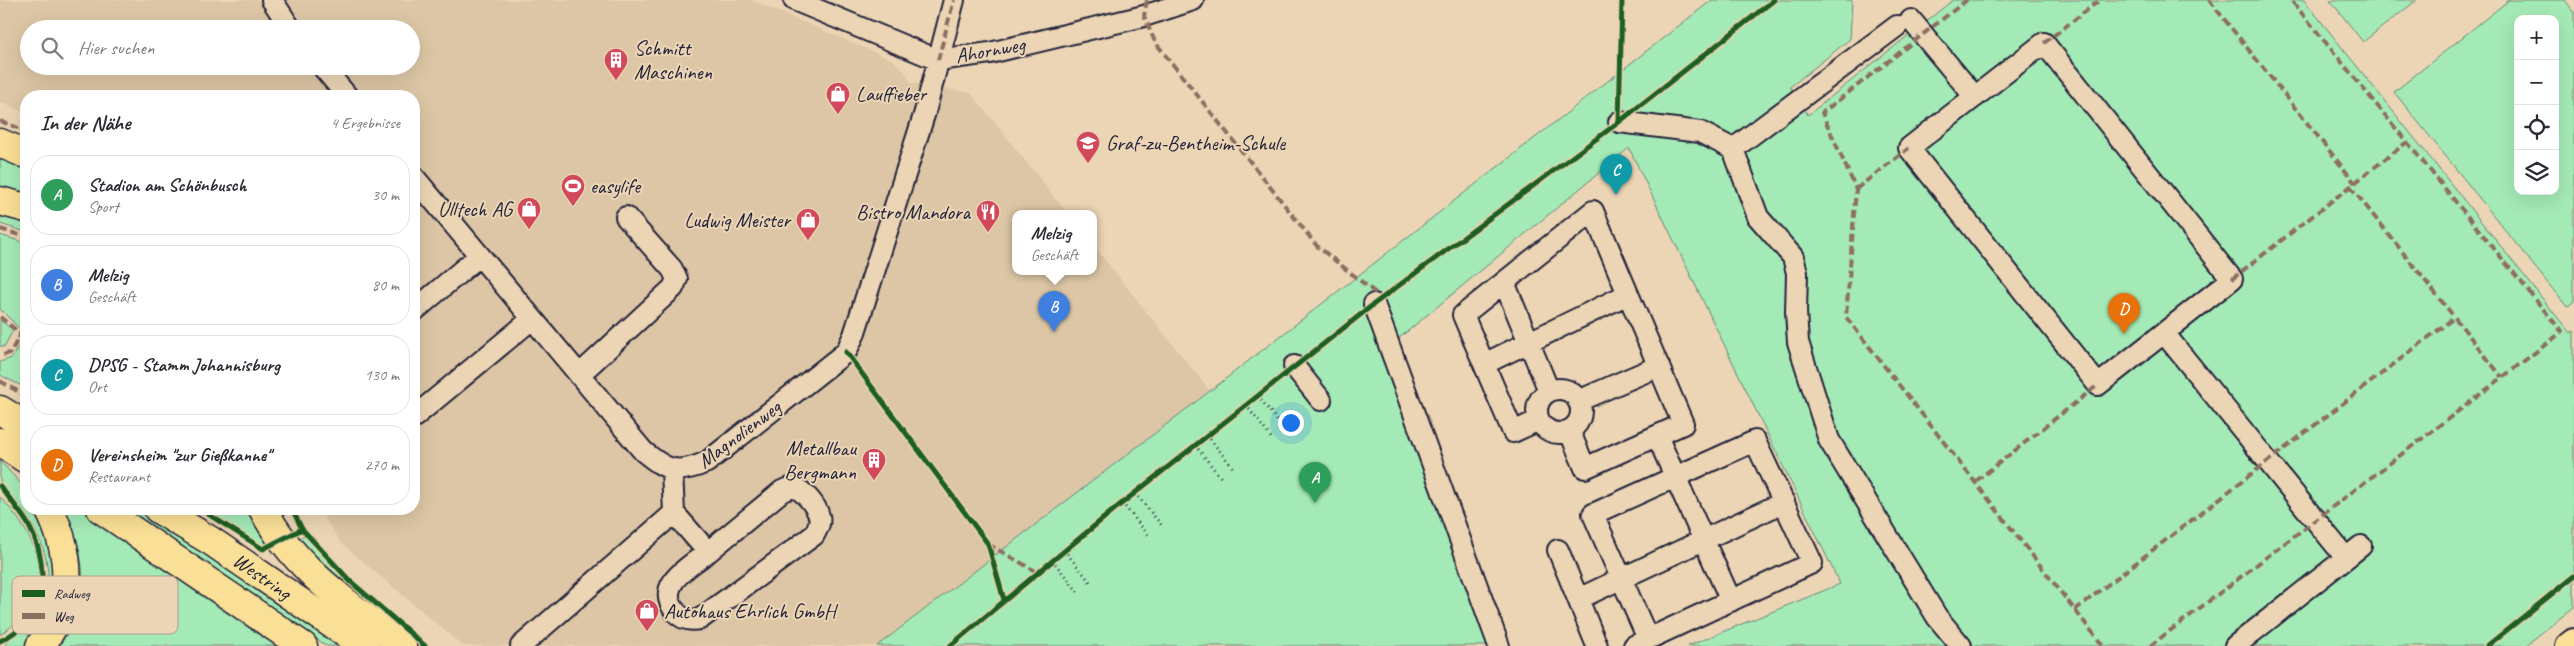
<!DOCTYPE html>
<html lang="de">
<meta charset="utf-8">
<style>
body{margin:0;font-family:Caveat,sans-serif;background:#f7f7f7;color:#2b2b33}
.controls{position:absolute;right:15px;top:15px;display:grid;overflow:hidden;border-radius:10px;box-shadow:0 5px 20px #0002}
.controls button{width:45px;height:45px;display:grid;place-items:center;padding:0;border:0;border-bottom:1px solid #e1e1e2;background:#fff;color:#2b2b33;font:25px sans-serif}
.you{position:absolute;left:1290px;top:422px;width:18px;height:18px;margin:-12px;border:4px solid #fff;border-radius:50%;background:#1a73e8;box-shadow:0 0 0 8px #1a73e833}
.badge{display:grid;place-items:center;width:32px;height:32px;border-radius:50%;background:#1a73e8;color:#fff;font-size:16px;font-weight:700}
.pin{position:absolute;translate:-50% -41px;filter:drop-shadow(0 1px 2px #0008)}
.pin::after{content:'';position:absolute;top:26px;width:18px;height:15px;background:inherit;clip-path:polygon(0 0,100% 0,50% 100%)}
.popup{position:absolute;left:1012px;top:210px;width:85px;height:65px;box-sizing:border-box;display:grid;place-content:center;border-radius:10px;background:#fff;filter:drop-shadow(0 1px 4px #0005);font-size:16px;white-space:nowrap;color:#7c7c81}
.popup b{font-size:19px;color:#2b2b33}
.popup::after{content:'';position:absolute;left:50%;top:100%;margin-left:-10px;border:10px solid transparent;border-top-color:#fff}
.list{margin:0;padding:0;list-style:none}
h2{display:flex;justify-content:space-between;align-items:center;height:65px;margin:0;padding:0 20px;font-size:21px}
h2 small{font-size:16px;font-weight:400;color:#7c7c81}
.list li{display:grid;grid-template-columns:32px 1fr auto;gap:15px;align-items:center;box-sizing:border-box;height:80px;margin:0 10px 10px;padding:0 10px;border:1px solid #e1e1e2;border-radius:20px}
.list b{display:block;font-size:19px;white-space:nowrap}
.list p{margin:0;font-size:16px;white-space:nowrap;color:#7c7c81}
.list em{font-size:16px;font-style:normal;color:#7c7c81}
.icon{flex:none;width:28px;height:28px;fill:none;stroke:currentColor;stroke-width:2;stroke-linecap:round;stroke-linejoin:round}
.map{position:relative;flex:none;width:2574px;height:646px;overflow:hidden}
.search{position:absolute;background:#fff;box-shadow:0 5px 20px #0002;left:20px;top:20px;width:400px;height:55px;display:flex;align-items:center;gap:12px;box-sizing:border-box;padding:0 18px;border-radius:28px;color:#7c7c81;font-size:19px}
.panel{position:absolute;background:#fff;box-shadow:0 5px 20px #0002;left:20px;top:90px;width:400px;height:425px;border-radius:20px}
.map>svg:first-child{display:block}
.built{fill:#dcc6a5;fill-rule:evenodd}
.green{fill:#a4eab6;stroke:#638678;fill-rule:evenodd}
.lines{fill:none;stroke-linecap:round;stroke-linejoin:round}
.minor-casing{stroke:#22223b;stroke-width:24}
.major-casing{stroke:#22223b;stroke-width:30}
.highway-casing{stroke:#22223b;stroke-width:31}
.path{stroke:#22223b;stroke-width:3;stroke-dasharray:1 4;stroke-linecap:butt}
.minor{stroke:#ebd5b4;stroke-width:20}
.major{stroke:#fadf96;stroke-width:26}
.highway{stroke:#fadf96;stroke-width:28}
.quiet{stroke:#8d6e63;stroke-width:4;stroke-dasharray:8 4;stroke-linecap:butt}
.cycleway-casing{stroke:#ebd5b4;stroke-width:8}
.cycleway{stroke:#1b5e20;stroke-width:5}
.labels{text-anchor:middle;stroke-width:4;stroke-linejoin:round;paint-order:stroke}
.poi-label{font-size:21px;fill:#22223b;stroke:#ebd5b4;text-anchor:start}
.street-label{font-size:21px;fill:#22223b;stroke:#ebd5b4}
.key{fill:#ebd5b4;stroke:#af9f90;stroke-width:1}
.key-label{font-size:14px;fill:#22223b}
</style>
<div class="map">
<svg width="2574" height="646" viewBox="0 0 2574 646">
<rect width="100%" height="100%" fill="#ebd5b4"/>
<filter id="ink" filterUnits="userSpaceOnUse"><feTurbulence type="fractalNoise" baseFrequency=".02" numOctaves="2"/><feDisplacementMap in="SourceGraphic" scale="10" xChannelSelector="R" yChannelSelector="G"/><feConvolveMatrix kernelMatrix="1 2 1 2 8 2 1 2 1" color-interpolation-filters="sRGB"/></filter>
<g filter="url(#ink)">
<path class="built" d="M0,0H751L893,60L905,72L911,83L971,93L1067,213H1015V271H1093V245L1210,391L877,646H463L341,543L319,509H414V96H26V113L0,102ZM29,29H411V66H29Z"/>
<path class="green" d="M1712,0H1852L1850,39L1790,87L1808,115L1953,0H2304L2570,333L2574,331V607L2525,646H1688L1840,584L1629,148L1380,354L1492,646H877L1210,391Z
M2330,0H2417L2363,42Z
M2509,0H2565L2574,12V301L2567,307L2394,92ZM2518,19H2555V191H2518Z
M0,153L26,164V197L0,189Z
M0,211L26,217V232L0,224Z
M0,235L26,243V388L0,375V362L12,358L25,334L0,309Z
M0,320L13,330L4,347L0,346Z
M0,461L26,489V509H40L63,581L28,646H6V644C16,631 30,625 40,608C59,574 41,533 19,505C14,498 3,488 0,481C0,476 0,467 0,461Z
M0,497C43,542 59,595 0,635Z
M62,509H82L285,646H59C92,603 88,554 62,509Z
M124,509H140L343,646H327Z
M203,509H254L273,541L261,546Z
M302,536L306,537L374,608L421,646H410L388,629L298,540Z"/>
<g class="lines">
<defs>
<path id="minor" d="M272,0L291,29
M794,0L938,60L990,53L1144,16L1193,0
M1911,20L1975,97
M2044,43L2232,279L2098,385L1909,148Z
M322,66L347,96
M1619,122L1700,132L1733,149L1758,217L1793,257L1797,273L1796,312L1798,342L1829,440L1937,617L1961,646
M1733,149L1897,26
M414,177L643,451C667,471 677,475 707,462L846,352L854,335L925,112L954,0
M1504,282L1549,391
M1374,304L1499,646
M414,311L479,256
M2164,333L2346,558
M1484,364L1628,294
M1294,366L1321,400
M579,375L673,288L677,279L672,269L626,217
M1537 411a22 22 0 1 1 44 0a22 22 0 1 1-44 0Z
M1578,401L1659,366
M414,417L532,319
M1539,420L1513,432L1463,315L1593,211L1683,424L1585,468L1569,430
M1657,436L1731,601
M674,513L708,552C689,567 655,584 675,611C682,620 690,621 700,619L814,535C817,529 821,523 819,516C816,505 803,490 793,487L782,491L708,552
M1558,550L1578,599
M521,646L674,513L672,470
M1597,646L1578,599L1784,502
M1634,646L1648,639L1812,563L1755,441L1593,514L1648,639
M2235,646L2361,546"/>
<path id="major" d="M2569,646L2574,642"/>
<g id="highway">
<path d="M0,143L26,154"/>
<path d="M0,201L26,208"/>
<path d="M0,410L26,426"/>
<path d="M0,442L26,459"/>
<path d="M101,509L303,646"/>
<path id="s1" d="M158,509L211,541L364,646"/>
<path d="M263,509C293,568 351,606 402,646"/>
<path d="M40,646C74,603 73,557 49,509"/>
</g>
</defs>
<use href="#minor" class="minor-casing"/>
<use href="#major" class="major-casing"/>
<use href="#highway" class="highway-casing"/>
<path class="path" d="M1258,396L1284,429
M1246,405L1272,439
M1207,435L1234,469
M1195,445L1222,479
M1135,493L1163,527
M1122,503L1150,537
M1064,550L1091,583
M1052,560L1079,593"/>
<use href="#minor" class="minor"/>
<use href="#major" class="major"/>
<use href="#highway" class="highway"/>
<path class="quiet" d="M1147,0L1144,16L1155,42L1317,246L1382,298
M1967,0L1822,113L1856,189L1846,317L2103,646
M2209,0L2355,183
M2044,43L2100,0
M938,60L954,0
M0,121L26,131
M2350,186L2502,377
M1856,189L1909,148
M0,229L26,237
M2232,279L2407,142
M0,317L21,334L10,353L0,356
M0,381L26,396
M1976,481L2098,385
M988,544L1037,572
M2075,610L2455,317
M2150,646L2562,332L2291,0"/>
<defs>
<path id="cycleway" d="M1619,122L1622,0
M846,352L988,544L1004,600
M0,486C9,498 20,511 28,524C51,566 48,618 0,641
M200,509L263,549L302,529
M292,509L302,529L350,581L425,646
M950,646L1116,508L1374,304L1619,122L1774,0
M2487,646L2574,576"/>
</defs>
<use href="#cycleway" class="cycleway-casing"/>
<use href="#cycleway" class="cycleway"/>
</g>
</g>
<defs>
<symbol id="building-pin" viewBox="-11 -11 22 30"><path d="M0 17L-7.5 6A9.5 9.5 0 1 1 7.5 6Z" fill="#d1495b" stroke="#ebd5b4"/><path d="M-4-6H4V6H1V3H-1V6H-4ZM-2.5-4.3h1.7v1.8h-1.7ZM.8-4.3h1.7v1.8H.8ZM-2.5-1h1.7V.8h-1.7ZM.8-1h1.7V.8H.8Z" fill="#fff"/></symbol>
<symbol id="shop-pin" viewBox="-11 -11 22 30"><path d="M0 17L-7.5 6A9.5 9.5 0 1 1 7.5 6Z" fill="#d1495b" stroke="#ebd5b4"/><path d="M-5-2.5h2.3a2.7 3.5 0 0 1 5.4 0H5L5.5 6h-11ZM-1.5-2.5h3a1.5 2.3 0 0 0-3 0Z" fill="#fff"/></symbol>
<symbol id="school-pin" viewBox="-11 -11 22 30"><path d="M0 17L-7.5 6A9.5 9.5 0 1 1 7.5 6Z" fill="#d1495b" stroke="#ebd5b4"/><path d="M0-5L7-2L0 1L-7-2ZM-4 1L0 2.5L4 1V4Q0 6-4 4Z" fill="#fff"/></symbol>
<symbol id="stadium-pin" viewBox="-11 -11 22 30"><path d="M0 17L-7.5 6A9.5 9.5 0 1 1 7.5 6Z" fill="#d1495b" stroke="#ebd5b4"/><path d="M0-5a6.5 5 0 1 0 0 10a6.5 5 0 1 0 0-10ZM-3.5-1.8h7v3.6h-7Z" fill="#fff"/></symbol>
<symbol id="restaurant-pin" viewBox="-11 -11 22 30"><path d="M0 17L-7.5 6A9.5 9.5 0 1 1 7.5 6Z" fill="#d1495b" stroke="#ebd5b4"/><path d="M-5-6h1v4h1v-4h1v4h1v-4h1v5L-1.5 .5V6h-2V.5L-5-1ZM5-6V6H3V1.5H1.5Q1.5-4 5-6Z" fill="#fff"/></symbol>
</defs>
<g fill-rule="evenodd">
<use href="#building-pin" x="602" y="46" width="28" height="38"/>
<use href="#shop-pin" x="824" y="80" width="28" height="38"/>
<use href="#school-pin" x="1074" y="129" width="28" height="38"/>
<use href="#stadium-pin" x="559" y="172" width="28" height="38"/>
<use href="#shop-pin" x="515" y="195" width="28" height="38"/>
<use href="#restaurant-pin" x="974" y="198" width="28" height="38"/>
<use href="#shop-pin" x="794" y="206" width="28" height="38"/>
<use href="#building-pin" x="860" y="446" width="28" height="38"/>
<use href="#shop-pin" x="633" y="597" width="28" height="38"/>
</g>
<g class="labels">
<g class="poi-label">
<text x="634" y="55">Schmitt<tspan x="634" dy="24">Maschinen</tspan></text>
<text x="856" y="101">Lauffieber</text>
<text x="1106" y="150">Graf-zu-Bentheim-Schule</text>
<text x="590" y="193">easylife</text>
<text x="512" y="216" text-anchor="end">Ulltech AG</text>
<text x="970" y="219" text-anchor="end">Bistro Mandora</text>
<text x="790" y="227" text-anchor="end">Ludwig Meister</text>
<text x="856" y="455" text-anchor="end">Metallbau<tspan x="856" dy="24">Bergmann</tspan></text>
<text x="664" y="618">Autohaus Ehrlich GmbH</text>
</g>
<g class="street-label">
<text transform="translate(990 50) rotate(-10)" y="7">Ahornweg</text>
<text transform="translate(739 434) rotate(-37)" y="7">Magnolienweg</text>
<text dy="7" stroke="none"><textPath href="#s1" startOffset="124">Westring</textPath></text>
</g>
</g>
<rect x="12" y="576" width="166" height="58" rx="8" class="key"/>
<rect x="22" y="590" width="23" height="7" fill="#1b5e20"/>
<rect x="22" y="613" width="23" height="6" fill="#8d6e63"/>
<g class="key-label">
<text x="54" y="598">Radweg</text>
<text x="54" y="621">Weg</text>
</g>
</svg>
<div class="controls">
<button>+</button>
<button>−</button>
<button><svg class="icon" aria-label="locate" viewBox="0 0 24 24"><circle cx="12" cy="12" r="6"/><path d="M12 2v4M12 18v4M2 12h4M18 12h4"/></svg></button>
<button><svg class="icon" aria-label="layers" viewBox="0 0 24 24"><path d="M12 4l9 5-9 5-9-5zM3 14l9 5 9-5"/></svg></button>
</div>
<div class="you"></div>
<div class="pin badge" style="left:1315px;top:503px;background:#2e9e5b">A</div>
<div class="pin badge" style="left:1054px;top:332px;background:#3f7fe0">B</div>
<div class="popup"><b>Melzig</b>Geschäft</div>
<div class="pin badge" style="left:1616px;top:195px;background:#0f9aa8">C</div>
<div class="pin badge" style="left:2124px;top:334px;background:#e8710a">D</div>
<div class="search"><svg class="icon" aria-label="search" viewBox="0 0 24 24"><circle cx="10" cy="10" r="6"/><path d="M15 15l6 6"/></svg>Hier suchen</div>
<section class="panel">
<h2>In der Nähe<small>4 Ergebnisse</small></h2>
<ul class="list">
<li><span class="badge" style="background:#2e9e5b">A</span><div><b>Stadion am Schönbusch</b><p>Sport</p></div><em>30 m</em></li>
<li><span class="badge" style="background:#3f7fe0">B</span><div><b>Melzig</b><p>Geschäft</p></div><em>80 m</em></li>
<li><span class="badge" style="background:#0f9aa8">C</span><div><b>DPSG - Stamm Johannisburg</b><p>Ort</p></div><em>130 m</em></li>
<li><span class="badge" style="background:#e8710a">D</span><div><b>Vereinsheim &quot;zur Gießkanne&quot;</b><p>Restaurant</p></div><em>270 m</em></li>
</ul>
</section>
</div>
